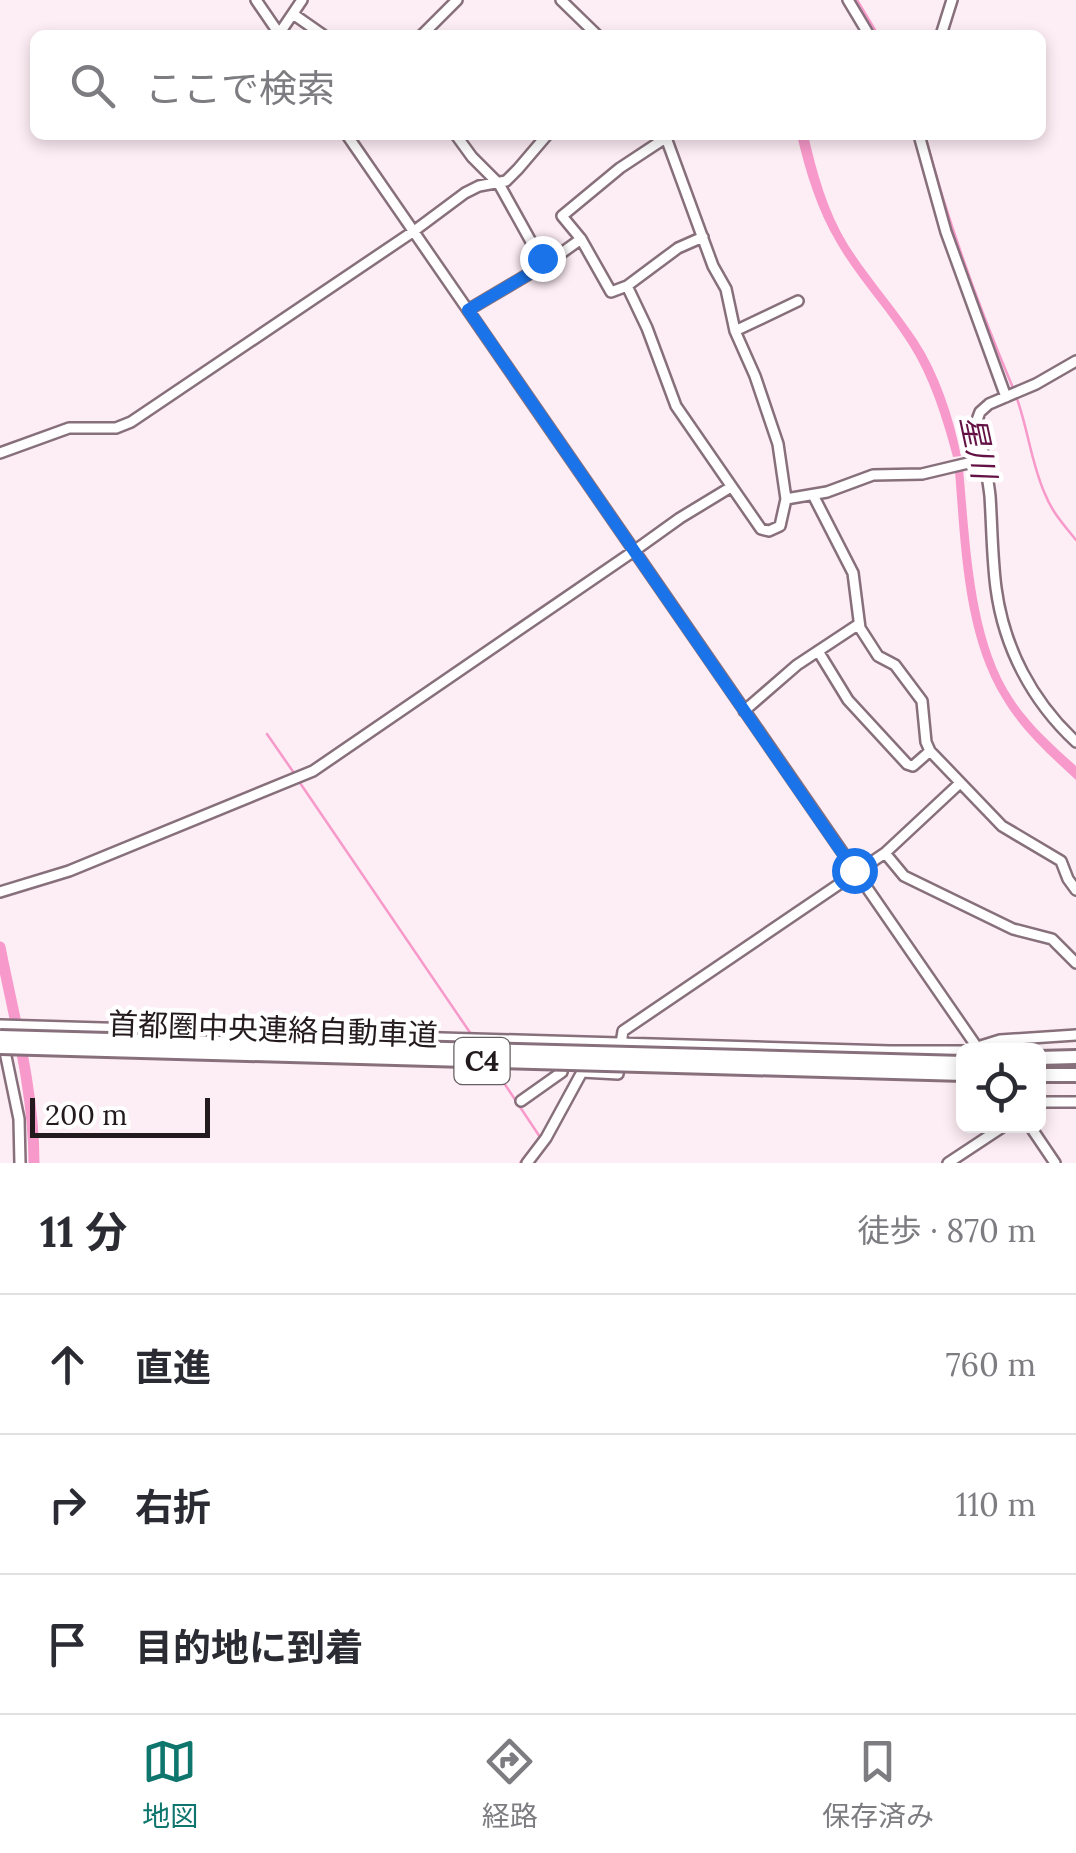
<!DOCTYPE html>
<html lang="ja">
<meta charset="utf-8">
<style>
body{margin:0;font-family:Lora,"Noto Sans JP",serif;background:#f2f2f3;color:#2b2b33}
.controls{position:absolute;right:30px;bottom:30px;display:grid;overflow:hidden;border-radius:15px;box-shadow:0 5px 15px #0003}
.controls button{width:90px;height:90px;display:grid;place-items:center;padding:0;border:0;border-bottom:2px solid #e1e1e2;background:#fff;color:#2b2b33;font:50px sans-serif}
.scale{position:absolute;left:30px;bottom:25px;width:180px;box-sizing:border-box;padding-left:10px;border:5px solid #231a1e;border-top:0;font-size:28px;line-height:35px;white-space:nowrap;color:#231a1e;-webkit-text-stroke:8px #fff;paint-order:stroke}
.stop{position:absolute;width:30px;height:30px;margin:-22px;border:8px solid #1a73e8;border-radius:50%;background:#fff}
.stop.end{background:#1a73e8;border-color:#fff;box-shadow:0 2px 10px #0008}
.list{margin:0;padding:0;list-style:none}
h2{display:flex;justify-content:space-between;align-items:center;height:130px;margin:0;padding:0 40px;font-size:42px}
h2 small{font-size:32px;font-weight:400;color:#7c7c81}
.list li{display:grid;grid-template-columns:65px 1fr auto;gap:30px;align-items:center;box-sizing:border-box;height:140px;padding:0 40px;border-top:2px solid #e1e1e2}
.list b{display:block;font-size:38px;white-space:nowrap}
.list em{font-size:32px;font-style:normal;color:#7c7c81}
.icon{flex:none;width:55px;height:55px;fill:none;stroke:currentColor;stroke-width:2;stroke-linecap:round;stroke-linejoin:round}
.map{position:relative;flex:none;width:1076px;height:1163px;overflow:hidden}
.search{position:absolute;background:#fff;box-shadow:0 5px 15px #0003;left:30px;right:30px;top:30px;height:110px;display:flex;align-items:center;gap:25px;box-sizing:border-box;padding:0 35px;border-radius:15px;color:#7c7c81;font-size:38px}
.sheet{height:550px;background:#fff}
nav{display:flex;justify-content:space-around;align-items:center;box-sizing:border-box;height:140px;border-top:2px solid #e1e1e2;background:#fff;font-size:28px;color:#7c7c81}
nav a{display:grid;justify-items:center;gap:5px}
nav .on{color:#0f766e}
.map>svg:first-child{display:block}
.water{fill:#f799ca}
.lines{fill:none;stroke-linecap:round;stroke-linejoin:round}
.stream{stroke:#f799ca;stroke-width:2.5}
.river{stroke:#f799ca;stroke-width:11}
.minor-casing{stroke:#87707b;stroke-width:14}
.highway-casing{stroke:#87707b;stroke-width:18}
.minor{stroke:#fff;stroke-width:9}
.highway{stroke:#fff;stroke-width:12}
.highway-bridge-casing{stroke:#87707b;stroke-width:18;stroke-linecap:butt}
.highway-bridge{stroke:#fff;stroke-width:12}
.route{stroke:#1a73e8;stroke-width:12}
.labels{text-anchor:middle;stroke-width:9;stroke-linejoin:round;paint-order:stroke}
.shield{fill:#fff;stroke:#655f62;stroke-width:2.5}
.shield-label{font-size:28px;font-weight:bold;fill:#231a1e}
.street-label{font-size:30px;fill:#231a1e;stroke:#fff}
.water-label{font-size:32px;font-style:italic;fill:#641245;stroke:#fff}
</style>
<div class="map">
<svg width="1076" height="1163" viewBox="0 0 1076 1163">
<rect width="100%" height="100%" fill="#fdedf4"/>
<path class="water" d="M797,135H808C817,173 827,211 848,245C869,278 895,307 917,340C939,374 953,416 961,456L953,457C943,419 930,377 908,343C886,308 857,278 837,243C817,209 806,173 797,135Z
M963,469C970,541 972,638 1013,699C1031,726 1053,745 1076,766V780C1049,755 1022,731 1003,699C963,635 961,544 955,471Z"/>
<g class="lines">
<path class="stream" d="M857,0L878,35
M354,135L412,221
M925,135C948,223 978,305 1013,388
M423,238L470,305
M475,312L636,545
M1016,396C1028,428 1031,463 1045,494C1052,512 1064,525 1076,540
M640,552L658,578
M267,734L294,773
M298,780L471,1034
M492,1065L540,1137L520,1163"/>
<path class="river" d="M0,947C14,1018 34,1090 34,1163"/>
<defs>
<path id="minor" d="M256,0L280,35
M561,0L597,35
M848,0L869,35
M293,14L323,35
M279,34L302,0
M422,35L457,0
M941,35L952,0
M347,135L979,1050
M456,135L472,157L499,184L544,265
M919,135L946,232L1006,397
M667,137L620,168L562,216L581,239L611,292L627,286L678,248L703,237
M627,286L647,328L676,406L761,529L769,531L780,526L786,499L778,444L755,376L735,331L726,289L713,266L665,135
M468,310L549,262L581,239
M735,331L798,301
M1076,361L1036,384L989,404L980,412L977,420C981,445 987,470 990,496C992,526 992,557 996,588C1004,648 1032,701 1076,742
M0,453L69,428H116L131,422L414,231L465,193L479,186L506,181L518,169L547,135
M813,495L853,573L860,628L878,656L895,665L922,701L926,742L930,751L1002,826L1061,861L1068,879L1076,890
M786,499L827,492L873,475L922,474L985,459
M818,651L848,700L907,764L913,766L930,751
M744,711L797,665L859,624
M885,853L904,876L1013,929L1052,939L1076,963
M0,892L69,871L313,771L634,551L680,518L731,487
M0,1025L890,1051H964
M3,1042L19,1119L20,1163
M621,1044L623,1031L885,853L960,783
M971,1049L1000,1040L1076,1035
M521,1101L562,1072
M1038,1102H1076
M1030,1126L1055,1163
M527,1163L546,1138L582,1072L618,1074L619,1059
M948,1163L1004,1126"/>
<path id="highway" d="M1038,1058L1076,1057
M1038,1075H1076"/>
</defs>
<use href="#minor" class="minor-casing"/>
<use href="#highway" class="highway-casing"/>
<use href="#minor" class="minor"/>
<use href="#highway" class="highway"/>
<defs>
<path id="highway-bridge" d="M0,1037L964,1063
M0,1047L964,1074"/>
</defs>
<use href="#highway-bridge" class="highway-bridge-casing"/>
<use href="#highway-bridge" class="highway-bridge"/>
</g>
<g class="lines">
<path class="route" d="M542,258L544,265L468,310L854,870"/>
</g>
<g class="labels">
<rect class="shield" x="454.5" y="1038" width="55" height="46" rx="8"/>
<g class="shield-label">
<text x="482" y="1071">C4</text>
</g>
<g class="street-label">
<text transform="translate(273 1030) rotate(2)" y="10">首都圏中央連絡自動車道</text>
</g>
<g class="water-label">
<text transform="translate(978 447) rotate(78)" y="11">星川</text>
</g>
</g>
</svg>
<div class="controls">
<button><svg class="icon" aria-label="locate" viewBox="0 0 24 24"><circle cx="12" cy="12" r="6"/><path d="M12 2v4M12 18v4M2 12h4M18 12h4"/></svg></button>
</div>
<div class="scale">200 m</div>
<div class="stop" style="left:854px;top:870px"></div>
<div class="stop end" style="left:542px;top:258px"></div>
<div class="search"><svg class="icon" aria-label="search" viewBox="0 0 24 24"><circle cx="10" cy="10" r="6"/><path d="M15 15l6 6"/></svg>ここで検索</div>
</div>
<section class="sheet">
<h2>11 分<small>徒歩 · 870 m</small></h2>
<ul class="list">
<li><svg class="icon" aria-label="ahead" viewBox="0 0 24 24"><path d="M12 20V5M6 11l6-6 6 6"/></svg><div><b>直進</b></div><em>760 m</em></li>
<li><svg class="icon" aria-label="right" viewBox="0 0 24 24"><path d="M7 20v-9h11M14 6l5 5-5 5"/></svg><div><b>右折</b></div><em>110 m</em></li>
<li><svg class="icon" aria-label="arrive" viewBox="0 0 24 24"><path d="M6 21V4h12l-3 4 3 4H6"/></svg><div><b>目的地に到着</b></div></li>
</ul>
</section>
<nav>
<a class="on"><svg class="icon" aria-label="map" viewBox="0 0 24 24"><path d="M3 6l6-2 6 2 6-2v14l-6 2-6-2-6 2zM9 4v14M15 6v14"/></svg>地図</a>
<a><svg class="icon" aria-label="directions" viewBox="0 0 24 24"><path d="M12 3l9 9-9 9-9-9zM9 14v-3h6M13 9l2 2-2 2"/></svg>経路</a>
<a><svg class="icon" aria-label="saved" viewBox="0 0 24 24"><path d="M7 4h10v16l-5-4-5 4z"/></svg>保存済み</a>
</nav>
